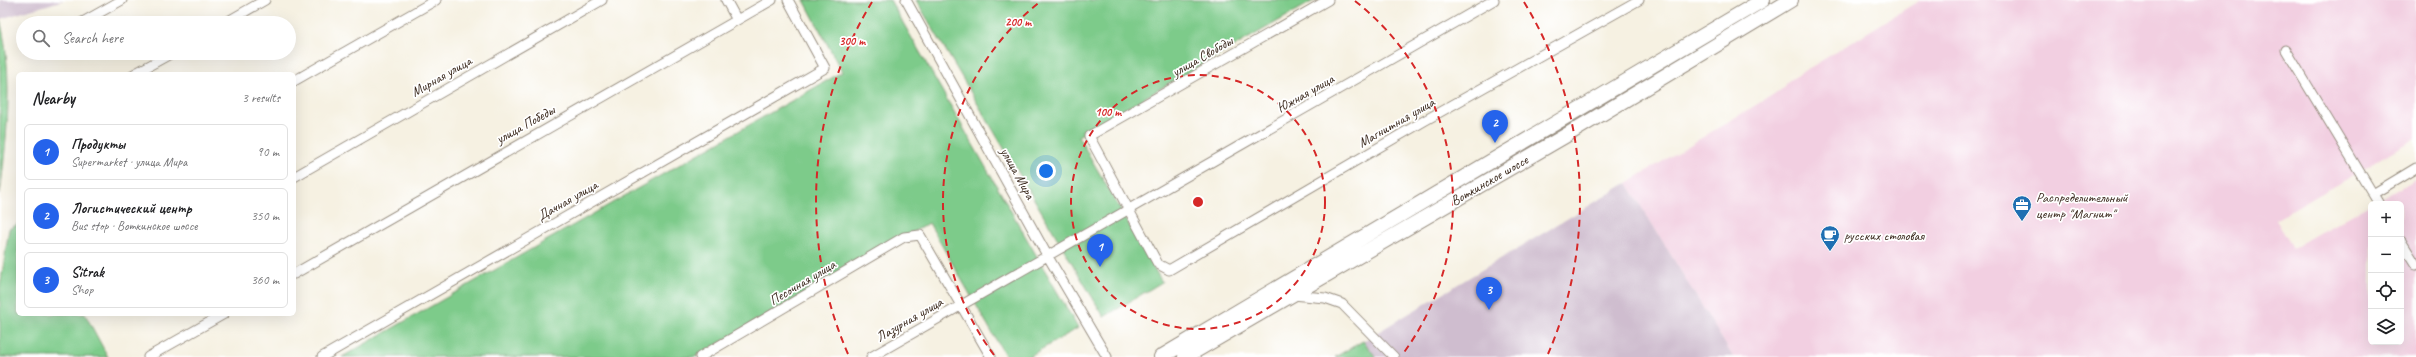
<!DOCTYPE html>
<meta charset="utf-8">
<style>
body{margin:0;font-family:Caveat,sans-serif;background:#f6f6f6;color:#202124}
.controls{position:absolute;right:12px;bottom:12px;display:grid;overflow:hidden;border-radius:6px;box-shadow:0 4px 16px #0002}
.controls button{width:36px;height:36px;display:grid;place-items:center;padding:0;border:0;border-bottom:1px solid #e0e0e0;background:#fff;color:#202124;font:20px sans-serif}
.you{position:absolute;left:1046px;top:171px;width:14px;height:14px;margin:-10px;border:3px solid #fff;border-radius:50%;background:#1a73e8;box-shadow:0 0 0 6px #1a73e833}
.badge{display:grid;place-items:center;width:26px;height:26px;border-radius:50%;background:#2563eb;color:#fff;font-size:13px;font-weight:700}
.pin{position:absolute;translate:-50% -33px;filter:drop-shadow(0 1px 2px #0008)}
.pin::after{content:'';position:absolute;top:21px;width:14px;height:12px;background:inherit;clip-path:polygon(0 0,100% 0,50% 100%)}
.list{margin:0;padding:0;list-style:none}
h2{display:flex;justify-content:space-between;align-items:center;height:52px;margin:0;padding:0 16px;font-size:17px}
h2 small{font-size:13px;font-weight:400;color:#757577}
.list li{display:grid;grid-template-columns:26px 1fr auto;gap:12px;align-items:center;box-sizing:border-box;height:56px;margin:0 8px 8px;padding:0 8px;border:1px solid #e0e0e0;border-radius:6px}
.list b{display:block;font-size:15px;white-space:nowrap}
.list p{margin:0;font-size:13px;white-space:nowrap;color:#757577}
.list em{font-size:13px;font-style:normal;color:#757577}
.icon{flex:none;width:22px;height:22px;fill:none;stroke:currentColor;stroke-width:2;stroke-linecap:round;stroke-linejoin:round}
.map{position:relative;flex:none;width:2416px;height:357px;overflow:hidden}
.search{position:absolute;background:#fff;box-shadow:0 4px 16px #0002;left:16px;top:16px;width:280px;height:44px;display:flex;align-items:center;gap:10px;box-sizing:border-box;padding:0 14px;border-radius:22px;color:#757577;font-size:15px}
.panel{position:absolute;background:#fff;box-shadow:0 4px 16px #0002;left:16px;top:72px;width:280px;height:244px;border-radius:6px}
.map>svg:first-child{display:block}
.built{fill:#f2cfe1}
.industrial{fill:#cfbdcf}
.green{fill:#7dcb8a;stroke:#5c7a54}
.lines{fill:none;stroke-linecap:round;stroke-linejoin:round}
.minor-casing{stroke:#988e80;stroke-width:11}
.primary-casing{stroke:#988e80;stroke-width:16}
.minor{stroke:#fff;stroke-width:9}
.primary{stroke:#fff;stroke-width:14}
.ring{fill:none;stroke:#d62828;stroke-width:2;stroke-dasharray:7 5}
.labels{text-anchor:middle;stroke-width:3.5;stroke-linejoin:round;paint-order:stroke}
.street-label{font-size:14px;fill:#3b2a1e;stroke:#fff}
.poi-label{font-size:14px;fill:#3b2a1e;stroke:#fff;text-anchor:start}
.centre{fill:#d62828;stroke:#fff;stroke-width:2}
.ring-label{font-size:12px;text-anchor:middle;font-weight:bold;fill:#d62828;stroke:#fff;stroke-width:3.5;stroke-linejoin:round;paint-order:stroke}
</style>
<div class="map">
<svg width="2416" height="357" viewBox="0 0 2416 357">
<rect width="100%" height="100%" fill="#fff"/>
<filter id="ink" filterUnits="userSpaceOnUse"><feTurbulence type="fractalNoise" baseFrequency=".025" numOctaves="2"/><feDisplacementMap in="SourceGraphic" scale="8" xChannelSelector="R" yChannelSelector="G"/><feConvolveMatrix kernelMatrix="1 2 1 2 8 2 1 2 1" color-interpolation-filters="sRGB"/></filter>
<filter id="wash" filterUnits="userSpaceOnUse"><feTurbulence type="fractalNoise" baseFrequency=".012" numOctaves="4" result="noise"/><feDisplacementMap in="SourceGraphic" scale="16" xChannelSelector="R" yChannelSelector="G"/><feGaussianBlur stdDeviation="0.9" result="paint"/><feColorMatrix in="noise" values="0 0 0 0 0 0 0 0 0 0 0 0 0 0 0 0 0 1.4 0 .05"/><feComposite in="paint" operator="in"/></filter>
<g filter="url(#wash)">
<rect width="100%" height="100%" fill="#f6f1e2"/>
<path class="built" d="M1920,0H2416V138L2276,220L2293,248L2371,204V342H2401V204H2372L2416,179V357H1733L1627,183L1784,88L1788,81L1795,77Z"/>
<path class="industrial" d="M0,0H64L0,19Z
M1627,183L1733,357H1376L1363,341Z"/>
<path class="green" d="M804,0H890L1078,328L1028,357H1006L929,223L695,357H342L842,72Z
M916,0H1315L1078,136L1162,282L1104,317Z
M0,19C14,76 7,137 0,194Z
M18,224V314H85L108,357H0V287L9,229Z
M1363,341L1376,357H1335Z"/>
</g>
<g filter="url(#ink)">
<g class="lines">
<defs>
<path id="minor" d="M726,0L737,20
M906,0L1047,255L1107,357
M1328,0L1089,136L1158,264L1169,270L1424,121L1639,0
M81,23L122,0
M225,23L265,0
M2286,50L2379,204
M134,74L172,53
M294,81L436,0
M294,177L602,0
M2373,194L2416,168
M2401,241L2416,265
M294,274L772,0
M1293,295L1325,298L1342,304L1394,357
M148,357L224,314
M322,357L825,68L788,0
M700,357L904,237L920,235L991,357
M871,357L1494,0"/>
<path id="primary" d="M1161,357L1763,0
M1185,357L1565,136L1791,0"/>
</defs>
<use href="#minor" class="minor-casing"/>
<use href="#primary" class="primary-casing"/>
<use href="#minor" class="minor"/>
<use href="#primary" class="primary"/>
</g>
</g>
<g class="ring">
<circle cx="1198" cy="202" r="127"/>
<path d="M994 355A255 255 0 0 1 1041 1M1355 1A255 255 0 0 1 1402 355"/>
<path d="M848 354A382 382 0 0 1 872 2M1524 2A382 382 0 0 1 1548 354"/>
</g>
<defs>
<symbol id="office-pin" viewBox="-11 -11 22 30"><path d="M0 17L-7.5 6A9.5 9.5 0 1 1 7.5 6Z" fill="#1f6fb2" stroke="#fff"/><path d="M-6-3h4V-5.5h4V-3h4V5H-6ZM-1-4.5V-3h2v-1.5ZM-6 0V1H6V0Z" fill="#fff"/></symbol>
<symbol id="cafe-pin" viewBox="-11 -11 22 30"><path d="M0 17L-7.5 6A9.5 9.5 0 1 1 7.5 6Z" fill="#1f6fb2" stroke="#fff"/><path d="M-5.5-4.5H6V0H3Q3 3.5 0 3.5H-2.5Q-5.5 3.5-5.5 0ZM3-3.2v2h1.7v-2ZM-6 4.5H4V6H-6Z" fill="#fff"/></symbol>
</defs>
<g fill-rule="evenodd">
<use href="#office-pin" x="2011" y="194" width="22" height="30"/>
<use href="#cafe-pin" x="1819" y="224" width="22" height="30"/>
</g>
<g class="labels">
<g class="street-label">
<text transform="translate(1202 56) rotate(-30)" y="5">улица Свободы</text>
<text transform="translate(441 76) rotate(-30)" y="5">Мирная улица</text>
<text transform="translate(1305 93) rotate(-30)" y="5">Южная улица</text>
<text transform="translate(1396 122) rotate(-30)" y="5">Магнитная улица</text>
<text transform="translate(525 124) rotate(-29)" y="5">улица Победы</text>
<text transform="translate(1018 173) rotate(61)" y="5">улица Мира</text>
<text transform="translate(1489 180) rotate(-30)" y="5">Воткинское шоссе</text>
<text transform="translate(567 200) rotate(-30)" y="5">Дачная улица</text>
<text transform="translate(802 282) rotate(-31)" y="5">Песочная улица</text>
<text transform="translate(909 319) rotate(-30)" y="5">Лазурная улица</text>
</g>
<g class="poi-label">
<text x="2036" y="202">Распределительный<tspan x="2036" dy="16">центр "Магнит"</tspan></text>
<text x="1844" y="240">русских столовая</text>
</g>
</g>
<circle cx="1198" cy="202" r="6" class="centre"/>
<g class="ring-label">
<text x="1018" y="26">200 m</text>
<text x="852" y="45">300 m</text>
<text x="1108" y="116">100 m</text>
</g>
</svg>
<div class="controls">
<button>+</button>
<button>−</button>
<button><svg class="icon" aria-label="locate" viewBox="0 0 24 24"><circle cx="12" cy="12" r="6"/><path d="M12 2v4M12 18v4M2 12h4M18 12h4"/></svg></button>
<button><svg class="icon" aria-label="layers" viewBox="0 0 24 24"><path d="M12 4l9 5-9 5-9-5zM3 14l9 5 9-5"/></svg></button>
</div>
<div class="you"></div>
<div class="pin badge" style="left:1100px;top:267px">1</div>
<div class="pin badge" style="left:1495px;top:143px">2</div>
<div class="pin badge" style="left:1489px;top:310px">3</div>
<div class="search"><svg class="icon" aria-label="search" viewBox="0 0 24 24"><circle cx="10" cy="10" r="6"/><path d="M15 15l6 6"/></svg>Search here</div>
<section class="panel">
<h2>Nearby<small>3 results</small></h2>
<ul class="list">
<li><span class="badge">1</span><div><b>Продукты</b><p>Supermarket · улица Мира</p></div><em>90 m</em></li>
<li><span class="badge">2</span><div><b>Логистический центр</b><p>Bus stop · Воткинское шоссе</p></div><em>350 m</em></li>
<li><span class="badge">3</span><div><b>Sitrak</b><p>Shop</p></div><em>360 m</em></li>
</ul>
</section>
</div>
